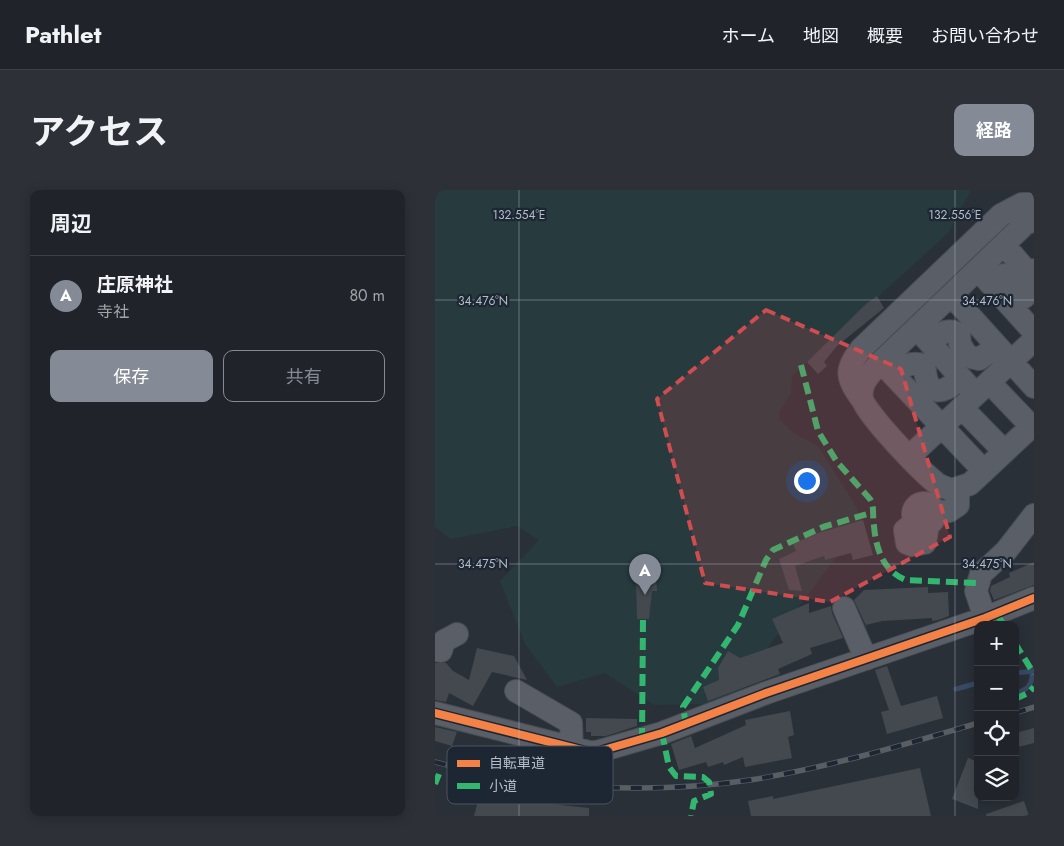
<!DOCTYPE html>
<html lang="ja">
<meta charset="utf-8">
<style>
body{margin:0;font-family:Jost,"Noto Sans JP",sans-serif;background:#2d3036;color:#f1f3f6}
.controls{position:absolute;right:15px;bottom:15px;display:grid;overflow:hidden;border-radius:10px;box-shadow:0 2px 12px #0003}
.controls button{width:45px;height:45px;display:grid;place-items:center;padding:0;border:0;border-bottom:1px solid #3d4147;background:#20242a;color:#f1f3f6;font:25px sans-serif}
.you{position:absolute;left:371px;top:290px;width:18px;height:18px;margin:-12px;border:4px solid #fff;border-radius:50%;background:#1a73e8;box-shadow:0 0 0 8px #1a73e833}
.badge{display:grid;place-items:center;width:32px;height:32px;border-radius:50%;background:#848b96;color:#fff;font-size:16px;font-weight:700}
.pin{position:absolute;translate:-50% -41px;filter:drop-shadow(0 1px 2px #0008)}
.pin::after{content:'';position:absolute;top:26px;width:18px;height:15px;background:inherit;clip-path:polygon(0 0,100% 0,50% 100%)}
.list{margin:0;padding:0;list-style:none}
h2{display:flex;justify-content:space-between;align-items:center;height:65px;margin:0;padding:0 20px;font-size:21px}
h2 small{font-size:16px;font-weight:400;color:#a2a4a8}
.list li{display:grid;grid-template-columns:32px 1fr auto;gap:15px;align-items:center;box-sizing:border-box;height:80px;padding:0 20px;border-top:1px solid #3d4147}
.list b{display:block;font-size:19px;white-space:nowrap}
.list p{margin:0;font-size:16px;white-space:nowrap;color:#a2a4a8}
.list em{font-size:16px;font-style:normal;color:#a2a4a8}
.actions{display:flex;gap:10px;padding:15px 20px}
.actions a{flex:1;padding:11px 0;border:1px solid #848b96;border-radius:10px;text-align:center;font-size:18px;color:#848b96}
.actions .main{background:#848b96;color:#fff}
.icon{flex:none;width:28px;height:28px;fill:none;stroke:currentColor;stroke-width:2;stroke-linecap:round;stroke-linejoin:round}
.map{position:relative;flex:none;width:599px;height:626px;overflow:hidden;border-radius:10px}
header{display:flex;align-items:center;gap:30px;box-sizing:border-box;height:70px;padding:0 25px;background:#20242a;border-bottom:1px solid #3d4147}
header strong{font-size:24px}
nav{display:flex;gap:28px;margin-inline-start:auto;font-size:18px}
.intro{display:flex;align-items:center;justify-content:space-between;box-sizing:border-box;height:120px;padding:0 30px}
h1{margin:0;font-size:35px}
.button{padding:12px 22px;border-radius:10px;background:#848b96;color:#fff;font-size:18px;font-weight:700}
main{display:flex;gap:30px;padding:0 30px}
aside{flex:1;background:#20242a;border-radius:10px;box-shadow:0 2px 12px #0003}
.map>svg:first-child{display:block}
.green{fill:#273a3e}
.lines{fill:none;stroke-linecap:round;stroke-linejoin:round}
.stream{stroke:#384963;stroke-width:5}
.building{fill:#444950}
.minor-casing{stroke:#484c53;stroke-width:24}
.minor{stroke:#5a5e66;stroke-width:22}
.rail-casing{stroke:#595d64;stroke-width:5.5}
.rail{stroke:#1d2633;stroke-width:4;stroke-dasharray:11;stroke-linecap:butt}
.quiet{stroke:#33b770;stroke-width:6;stroke-dasharray:12 6;stroke-linecap:butt}
.cycleway-casing{stroke:#1d2633;stroke-width:11}
.cycleway{stroke:#f48246;stroke-width:8}
.marked{fill:#ce4d50;fill-opacity:0.2;stroke:#ce4d50;stroke-width:4;stroke-dasharray:10 6;stroke-linejoin:round}
.ticks{fill:none;stroke:#b4bcc9;stroke-width:1;stroke-opacity:0.45}
.key{fill:#1d2633;stroke:#4a5360;stroke-width:1}
.key-label{font-size:14px;fill:#b4bcc9}
.ticks-label{font-size:12px;text-anchor:middle;fill:#b4bcc9;stroke:#1d2633;stroke-width:4.5;stroke-linejoin:round;paint-order:stroke}
</style>
<header>
<strong>Pathlet</strong>
<nav><a>ホーム</a><a>地図</a><a>概要</a><a>お問い合わせ</a></nav>
</header>
<div class="intro"><h1>アクセス</h1><a class="button">経路</a></div>
<main>
<aside>
<h2>周辺<small></small></h2>
<ul class="list">
<li><span class="badge">A</span><div><b>庄原神社</b><p>寺社</p></div><em>80 m</em></li>
</ul>
<div class="actions"><a class="main">保存</a><a>共有</a></div>
</aside>
<div class="map">
<svg width="599" height="626" viewBox="0 0 599 626">
<rect width="100%" height="100%" fill="#2a3038"/>
<path class="green" d="M0,0H536L514,42L357,186L356,204L344,222L345,230L359,243L383,256L422,318L428,333L336,453L307,500L270,514L219,515L170,483L122,497L90,454L65,391L104,350L82,336L16,349L0,337Z"/>
<g class="lines">
<path class="stream" d="M580,483L599,481
M521,499L543,493
M580,504C593,499 598,495 597,481"/>
</g>
<path class="building" d="M442,106L449,118L402,156L389,172L392,176L383,184L372,172L431,114Z
M428,330L438,365L418,370L416,363L390,370L389,366L360,376L367,401L354,400L344,369L361,361L358,354L383,343Z
M599,372V395L559,410L555,401L556,396L575,387L574,383Z
M201,386H221L222,401H217L214,429H202Z
M493,397V403L513,402L514,426L503,430L497,431V428L447,431L431,435L433,440L419,410L429,400Z
M374,413V423L396,416L397,423L408,448L375,458L377,464L343,479L345,484L273,511L268,497L284,490L283,478L293,461L305,468L348,453L337,429Z
M42,458L79,466L92,490L57,482L38,516L14,503L11,512L0,510V473H11L18,481L34,490Z
M452,476L466,516L502,506L508,528L452,544L446,522L454,520L440,480Z
M355,521L359,545L353,547L357,568L310,577L308,567L289,575L288,572L273,577L271,572L244,580L236,554L256,546L260,558L311,535L310,530Z
M151,528L202,529V536L171,546H156V542H151Z
M0,537L22,542L17,556L0,551Z
M599,538V553L583,557L580,543Z
M533,568L543,572V619L517,609Z
M485,578L496,626H316L313,611L338,606V609Z
M46,600L70,606L88,608V611L154,618V626H39Z
M589,611L594,626H551V624Z"/>
<g class="lines">
<defs>
<path id="minor" d="M599,30L590,34L446,172C437,182 424,193 427,208C429,222 486,281 500,292C504,296 511,298 517,300L535,294L599,234
M569,55L594,84L599,80
M543,80L599,142
M568,85L588,108L599,98
M517,106L599,197
M486,143L536,199
M495,153C505,144 511,137 524,144L525,154L532,166L544,169L562,157
M446,172L549,281
M458,185C469,176 475,171 489,175C490,181 491,191 494,195C503,208 518,195 526,188
M555,193L596,236
M426,208C411,187 410,179 426,159L566,25L587,14H599
M527,218L569,261
M475,266L599,150
M478 324a11 11 0 1 1 22 0a11 11 0 1 1-22 0Z
M500,323L514,321L523,315V299
M480,333L470,340L472,353L477,355L490,353L492,340L489,334
M409,418L431,469
M550,428L541,401L546,384L571,361L599,325
M0,460L6,461L9,451L22,444
M81,501L136,533L137,559
M0,523L158,563L227,543L331,503L550,428L599,408"/>
</defs>
<use href="#minor" class="minor-casing"/>
<use href="#minor" class="minor"/>
<defs>
<path id="rail" d="M580,523L599,517
M0,572C101,599 212,605 315,590C392,578 468,555 543,533"/>
</defs>
<use href="#rail" class="rail-casing"/>
<use href="#rail" class="rail"/>
<path class="quiet" d="M366,175L383,241L402,272L435,309C440,318 437,325 439,336C441,359 448,381 471,390L542,393
M561,423L569,435
M580,453L599,484
M580,509L593,503L599,497
M251,535L248,517L303,435L331,370L338,360L388,337L439,322
M227,543L234,577L241,586L268,587L274,592L276,604L259,611L256,626
M207,550L208,429
M0,594L4,584"/>
<defs>
<path id="cycleway" d="M0,523L158,563L227,543L331,503L550,428L599,408"/>
</defs>
<use href="#cycleway" class="cycleway-casing"/>
<use href="#cycleway" class="cycleway"/>
</g>
<path class="marked" d="M331,120L466,179L515,347L395,412L270,393L222,209Z"/>
<path class="ticks" d="M84,0V626M520,0V626M0,110H599M0,374H599"/>
<rect x="12" y="556" width="166" height="58" rx="8" class="key"/>
<rect x="22" y="570" width="23" height="7" fill="#f48246"/>
<rect x="22" y="593" width="23" height="6" fill="#33b770"/>
<g class="key-label">
<text x="54" y="578">自転車道</text>
<text x="54" y="601">小道</text>
</g>
<g class="ticks-label">
<text x="84" y="29">132.554°E</text>
<text x="520" y="29">132.556°E</text>
<text x="48" y="115">34.476°N</text>
<text x="552" y="115">34.476°N</text>
<text x="48" y="378">34.475°N</text>
<text x="552" y="378">34.475°N</text>
</g>
</svg>
<div class="controls">
<button>+</button>
<button>−</button>
<button><svg class="icon" aria-label="locate" viewBox="0 0 24 24"><circle cx="12" cy="12" r="6"/><path d="M12 2v4M12 18v4M2 12h4M18 12h4"/></svg></button>
<button><svg class="icon" aria-label="layers" viewBox="0 0 24 24"><path d="M12 4l9 5-9 5-9-5zM3 14l9 5 9-5"/></svg></button>
</div>
<div class="you"></div>
<div class="pin badge" style="left:210px;top:405px">A</div>
</div>
</main>
